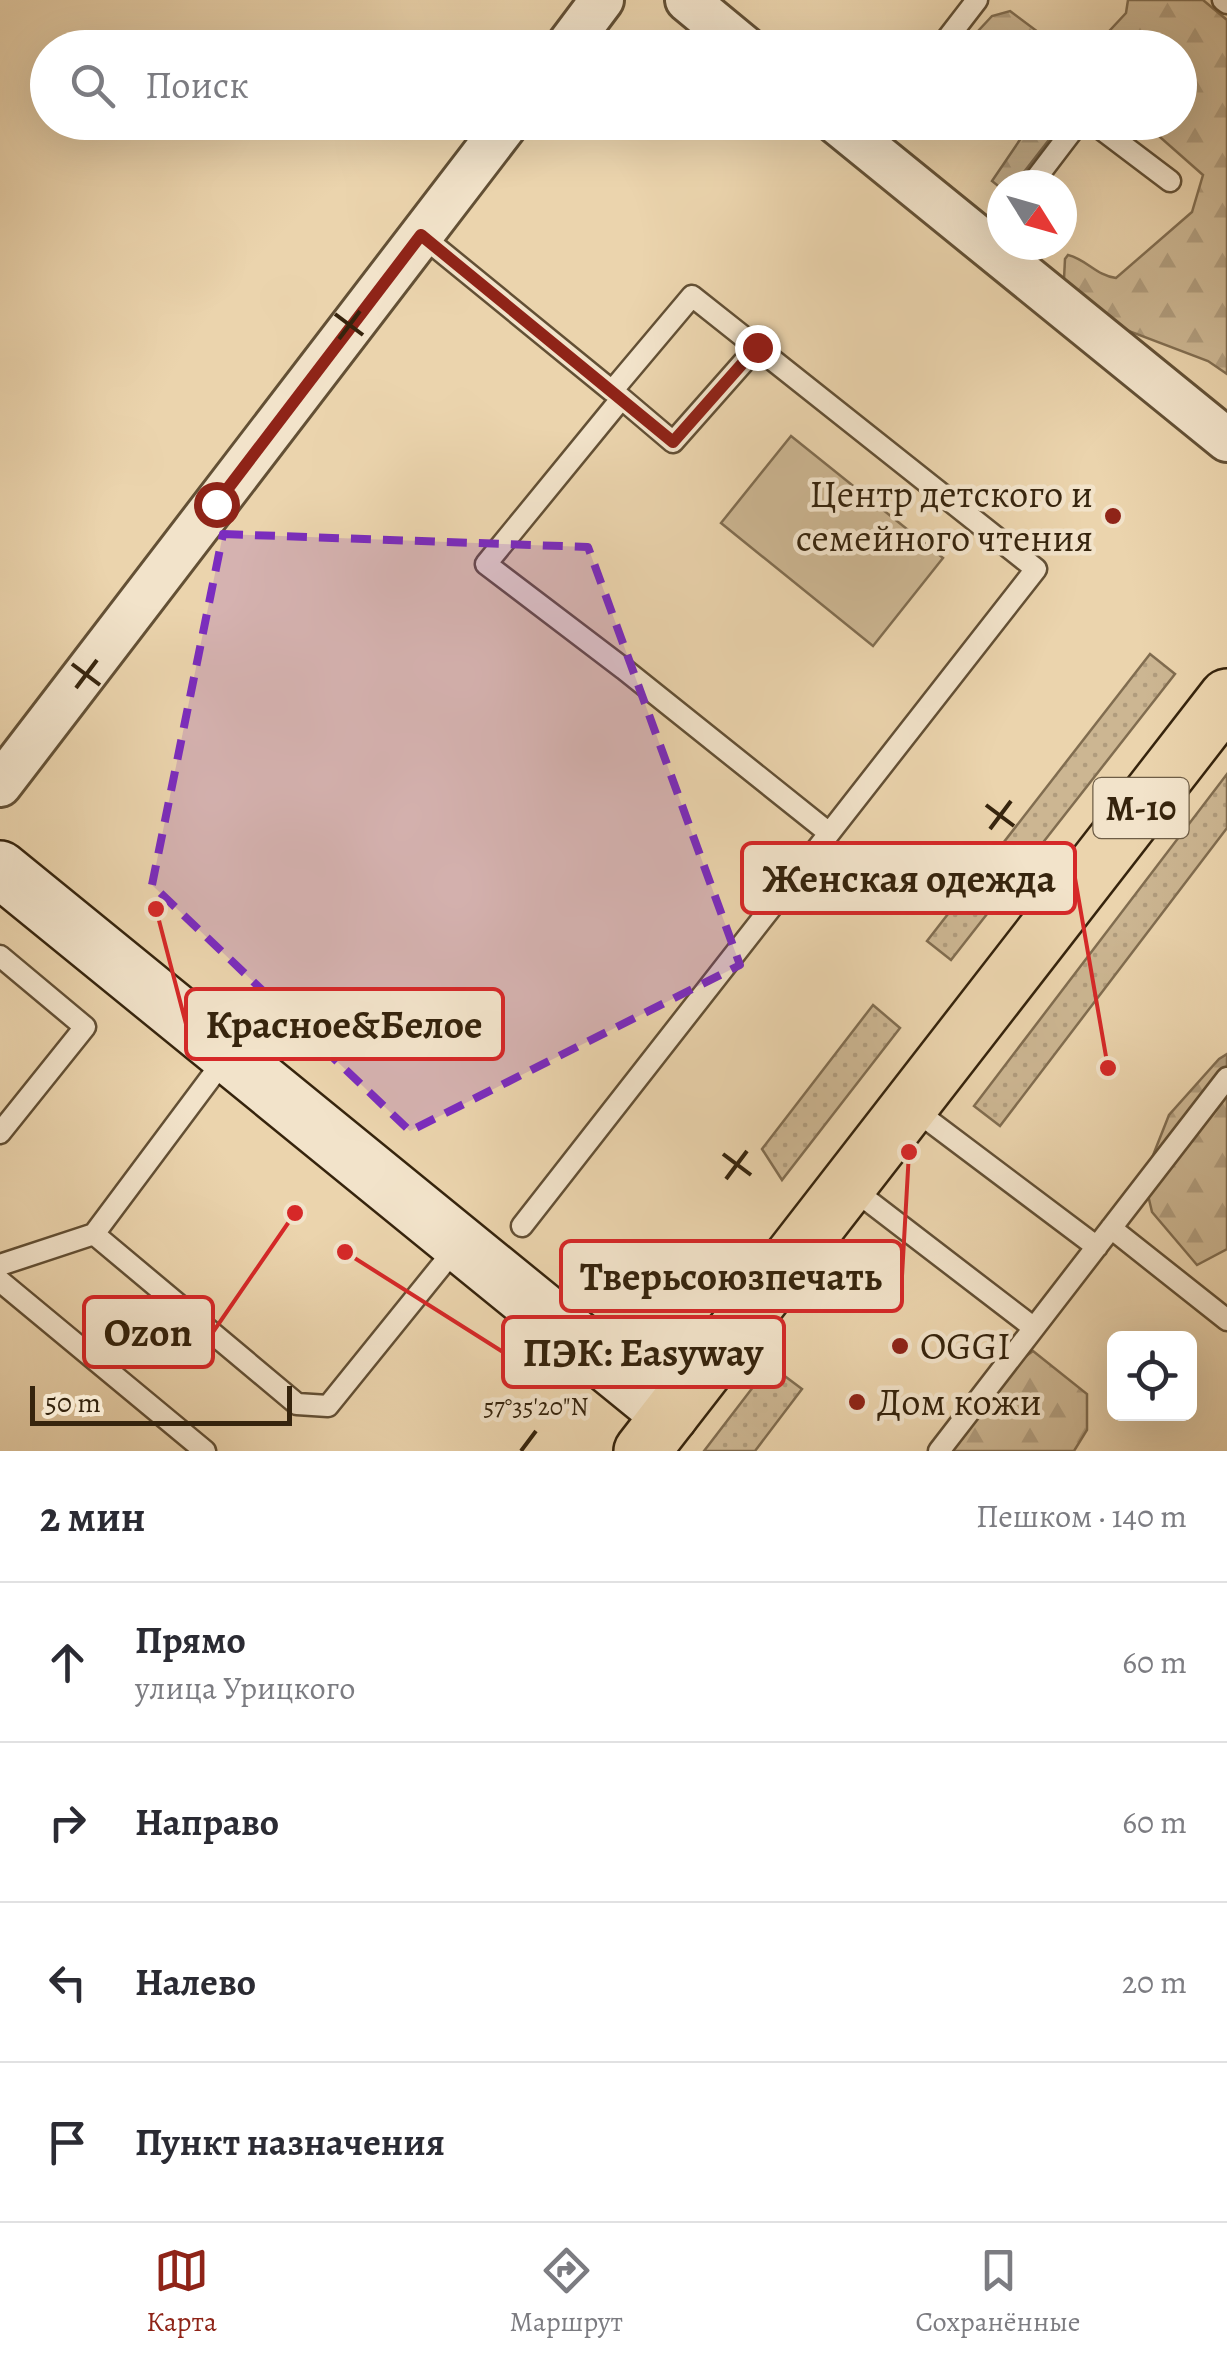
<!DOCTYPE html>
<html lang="ru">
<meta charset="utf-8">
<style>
body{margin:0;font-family:Alegreya,serif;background:#f2f2f3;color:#2b2b33}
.controls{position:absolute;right:30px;bottom:30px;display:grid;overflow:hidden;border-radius:15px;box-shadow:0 10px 40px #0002}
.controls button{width:90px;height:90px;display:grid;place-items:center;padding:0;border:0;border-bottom:2px solid #e1e1e2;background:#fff;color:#2b2b33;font:50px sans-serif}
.compass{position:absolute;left:987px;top:170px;width:90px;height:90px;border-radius:50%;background:#fff;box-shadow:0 10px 40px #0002;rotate:127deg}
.scale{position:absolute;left:30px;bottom:25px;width:262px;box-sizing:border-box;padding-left:10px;border:5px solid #36240d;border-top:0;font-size:28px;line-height:35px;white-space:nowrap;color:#36240d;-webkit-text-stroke:8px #f2e3ca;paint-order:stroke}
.stop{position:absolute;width:30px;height:30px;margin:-22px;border:8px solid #8f2418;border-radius:50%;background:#fff}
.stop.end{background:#8f2418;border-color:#fff;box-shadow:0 2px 10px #0008}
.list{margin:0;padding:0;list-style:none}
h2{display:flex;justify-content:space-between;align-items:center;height:130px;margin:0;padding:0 40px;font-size:42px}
h2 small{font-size:32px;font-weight:400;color:#7c7c81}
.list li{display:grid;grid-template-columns:65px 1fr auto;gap:30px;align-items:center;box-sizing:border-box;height:160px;padding:0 40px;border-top:2px solid #e1e1e2}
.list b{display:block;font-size:38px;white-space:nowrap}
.list p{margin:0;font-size:32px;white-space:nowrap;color:#7c7c81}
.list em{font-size:32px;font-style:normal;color:#7c7c81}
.icon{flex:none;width:55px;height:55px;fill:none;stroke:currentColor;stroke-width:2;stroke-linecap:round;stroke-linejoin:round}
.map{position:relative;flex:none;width:1227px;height:1451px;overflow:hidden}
.search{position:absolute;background:#fff;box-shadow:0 10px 40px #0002;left:30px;right:30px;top:30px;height:110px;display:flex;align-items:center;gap:25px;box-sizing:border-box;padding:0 35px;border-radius:55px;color:#7c7c81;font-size:38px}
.sheet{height:770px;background:#fff}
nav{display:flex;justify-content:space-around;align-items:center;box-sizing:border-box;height:140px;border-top:2px solid #e1e1e2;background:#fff;font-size:28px;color:#7c7c81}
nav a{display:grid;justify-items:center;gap:5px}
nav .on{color:#8f2418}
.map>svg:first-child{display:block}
.grass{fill:url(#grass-dots);stroke:#816d50;stroke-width:2.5}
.forest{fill:url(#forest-firs);stroke:#816d50;stroke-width:2.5}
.green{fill:#ccb692;stroke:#816d50;stroke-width:2.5}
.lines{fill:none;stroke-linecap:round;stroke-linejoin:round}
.lane-casing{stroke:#635035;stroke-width:25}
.street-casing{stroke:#635035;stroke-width:48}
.secondary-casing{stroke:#36240d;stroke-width:60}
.highway-casing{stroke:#36240d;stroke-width:60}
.lane{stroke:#f2e3ca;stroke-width:20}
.street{stroke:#f2e3ca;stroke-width:42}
.secondary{stroke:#f2e3ca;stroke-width:55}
.highway{stroke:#ebd4ad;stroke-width:55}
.route{stroke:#8f2418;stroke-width:12}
.marked{fill:#7b2cbf;fill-opacity:0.2;stroke:#7b2cbf;stroke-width:8;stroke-dasharray:20 12;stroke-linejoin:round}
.ticks{fill:none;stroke:#36240d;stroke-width:4}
.poi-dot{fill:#8f2418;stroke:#f2e3ca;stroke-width:4}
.labels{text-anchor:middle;stroke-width:9;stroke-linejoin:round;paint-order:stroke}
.shield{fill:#f2e3ca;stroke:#6e5d46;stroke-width:2.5}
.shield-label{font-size:35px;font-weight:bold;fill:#36240d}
.poi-label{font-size:38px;fill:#36240d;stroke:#f2e3ca;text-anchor:start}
.ticks-label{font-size:25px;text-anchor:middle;fill:#36240d;stroke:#f2e3ca;stroke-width:9;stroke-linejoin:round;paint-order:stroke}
.leader{fill:none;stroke:#d62828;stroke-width:4}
.callout-dot{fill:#d62828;stroke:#f2e3ca;stroke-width:4}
.callout{fill:#f2e3ca;stroke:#d62828;stroke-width:4}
.callout-label{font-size:40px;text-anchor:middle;font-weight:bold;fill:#36240d}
</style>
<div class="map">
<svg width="1227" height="1451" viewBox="0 0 1227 1451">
<defs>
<pattern id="grass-dots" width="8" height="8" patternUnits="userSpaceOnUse" patternTransform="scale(2.5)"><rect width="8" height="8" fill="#ccb692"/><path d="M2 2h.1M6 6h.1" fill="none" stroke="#b09c7d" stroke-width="1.8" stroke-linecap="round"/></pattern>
<pattern id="forest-firs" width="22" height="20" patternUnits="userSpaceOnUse" patternTransform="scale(2.5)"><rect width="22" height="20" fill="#ccb692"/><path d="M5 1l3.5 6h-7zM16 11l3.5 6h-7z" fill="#b09c7d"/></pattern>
</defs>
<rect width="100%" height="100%" fill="#ebd4ad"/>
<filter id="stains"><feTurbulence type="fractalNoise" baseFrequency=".002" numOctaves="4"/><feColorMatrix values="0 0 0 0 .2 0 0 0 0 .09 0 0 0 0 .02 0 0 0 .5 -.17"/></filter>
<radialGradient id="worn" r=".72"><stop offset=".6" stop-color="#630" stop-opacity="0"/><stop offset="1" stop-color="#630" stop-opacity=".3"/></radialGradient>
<path class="grass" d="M1150,654L1175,674L951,960L927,941Z
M1227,774V828L1000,1126L974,1106Z
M873,1005L900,1028L782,1180L762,1149Z
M770,1365L802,1389L755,1451H704Z"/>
<path class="forest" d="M1128,0H1203L1227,20V374L1208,361L1126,330L1064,279L1065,259L1068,255C1086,259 1097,276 1116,278L1192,212L1203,175L1144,123L1180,122V48L1060,47L1098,43L1126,13Z
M1010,11L1058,47H966V44L992,16Z
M1032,122L1062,123L1014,185H1002V189L992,181Z
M1227,1054V1249L1197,1265L1152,1212L1144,1178L1169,1115L1219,1059Z
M1033,1351L1087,1394V1430L1074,1451H939L976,1393Z"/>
<path class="green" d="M791,436L943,558L873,646L721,523Z"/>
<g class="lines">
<defs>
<path id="lane" d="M1223,0L1227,3
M940,48L977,0
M1092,122L1170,181
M1031,185L1079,122
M421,235L612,391L692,296L1036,569L522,1226
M614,392L673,442L757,347
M621,399L486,564L624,669L829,833
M0,956L85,1027L0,1133
M227,1056L94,1234L297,1404L328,1406L459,1244
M911,1107L1097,1247
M849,1186L1034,1328
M1111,1228L1227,1320
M0,1265L94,1234
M0,1281L205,1451
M939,1451L1227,1078"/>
<path id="street" d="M687,0L745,48
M566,48L602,0
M836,122L1227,440
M0,785L508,122"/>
<path id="secondary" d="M0,869L670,1415"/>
<path id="highway" d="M642,1451L1227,697"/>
</defs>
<use href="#lane" class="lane-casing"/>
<use href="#street" class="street-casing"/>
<use href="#secondary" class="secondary-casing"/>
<use href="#highway" class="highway-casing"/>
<use href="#lane" class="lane"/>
<use href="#street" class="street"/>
<use href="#secondary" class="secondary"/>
<use href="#highway" class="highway"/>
</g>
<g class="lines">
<path class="route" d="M216,504L421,235L673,442L757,347"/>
</g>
<path class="marked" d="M223,534L588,547L740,965L410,1131L152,885Z"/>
<path class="ticks" d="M335,314L363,335M339,339L360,311M72,664L100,685M76,688L97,660M986,805L1014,826M990,829L1011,801M723,1154L751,1175M726,1179L747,1151M521,1451L536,1431"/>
<g class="poi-dot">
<circle cx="1113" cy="516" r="10"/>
<circle cx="900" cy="1346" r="10"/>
<circle cx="857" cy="1402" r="10"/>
</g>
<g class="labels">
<rect class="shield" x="1093.5" y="778" width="95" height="60" rx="8"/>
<g class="shield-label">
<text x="1141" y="820">М-10</text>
</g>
<g class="poi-label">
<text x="1093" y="507" text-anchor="end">Центр детского и<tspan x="1093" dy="44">семейного чтения</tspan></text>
<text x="920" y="1359">OGGI</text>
<text x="877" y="1415">Дом кожи</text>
</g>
</g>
<g class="ticks-label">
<text x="536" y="1415">57°35'20"N</text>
</g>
<path class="leader" d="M1108 1068L1075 878M156 909L186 1024M909 1152L902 1276M295 1213L213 1332M345 1252L503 1352"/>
<g class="callout-dot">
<circle cx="1108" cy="1068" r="10"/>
<circle cx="156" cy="909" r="10"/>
<circle cx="909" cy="1152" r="10"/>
<circle cx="295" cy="1213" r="10"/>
<circle cx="345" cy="1252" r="10"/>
</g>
<g class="callout">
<rect x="742" y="843" width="333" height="70" rx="10"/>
<rect x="186" y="989" width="317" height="70" rx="10"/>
<rect x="561" y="1241" width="341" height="70" rx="10"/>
<rect x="84" y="1297" width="129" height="70" rx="10"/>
<rect x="503" y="1317" width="281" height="70" rx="10"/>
</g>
<g class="callout-label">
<text x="909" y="892">Женская одежда</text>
<text x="344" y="1038">Красное&amp;Белое</text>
<text x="731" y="1290">Тверьсоюзпечать</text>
<text x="148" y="1346">Ozon</text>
<text x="643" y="1366">ПЭК: Easyway</text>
</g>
<rect width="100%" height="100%" filter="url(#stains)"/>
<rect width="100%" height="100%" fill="url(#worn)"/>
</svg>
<div class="controls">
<button><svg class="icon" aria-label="locate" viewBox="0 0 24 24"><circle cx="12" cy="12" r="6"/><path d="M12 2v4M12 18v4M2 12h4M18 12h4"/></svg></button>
</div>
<svg class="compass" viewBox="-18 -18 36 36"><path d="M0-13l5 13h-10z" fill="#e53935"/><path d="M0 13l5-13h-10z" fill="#7c7c81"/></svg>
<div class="scale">50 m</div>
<div class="stop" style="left:216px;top:504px"></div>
<div class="stop end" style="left:757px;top:347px"></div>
<div class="search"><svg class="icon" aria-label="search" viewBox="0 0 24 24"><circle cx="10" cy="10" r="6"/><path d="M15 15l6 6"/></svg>Поиск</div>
</div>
<section class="sheet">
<h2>2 мин<small>Пешком · 140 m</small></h2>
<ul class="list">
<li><svg class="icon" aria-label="ahead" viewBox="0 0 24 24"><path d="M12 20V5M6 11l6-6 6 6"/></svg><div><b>Прямо</b><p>улица Урицкого</p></div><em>60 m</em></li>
<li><svg class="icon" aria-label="right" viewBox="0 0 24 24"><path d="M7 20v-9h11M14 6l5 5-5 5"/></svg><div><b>Направо</b></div><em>60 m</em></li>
<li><svg class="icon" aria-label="left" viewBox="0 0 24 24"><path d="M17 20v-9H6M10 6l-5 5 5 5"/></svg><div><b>Налево</b></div><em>20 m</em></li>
<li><svg class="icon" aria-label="arrive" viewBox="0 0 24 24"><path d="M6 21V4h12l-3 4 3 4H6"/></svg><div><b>Пункт назначения</b></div></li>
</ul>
</section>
<nav>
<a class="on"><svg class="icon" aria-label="map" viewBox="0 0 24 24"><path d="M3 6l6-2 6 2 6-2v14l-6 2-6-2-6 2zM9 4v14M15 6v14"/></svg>Карта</a>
<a><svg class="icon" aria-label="directions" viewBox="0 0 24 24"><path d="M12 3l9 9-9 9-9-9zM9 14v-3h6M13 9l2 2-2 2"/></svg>Маршрут</a>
<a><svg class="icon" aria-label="saved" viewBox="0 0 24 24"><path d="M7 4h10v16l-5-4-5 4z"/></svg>Сохранённые</a>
</nav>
